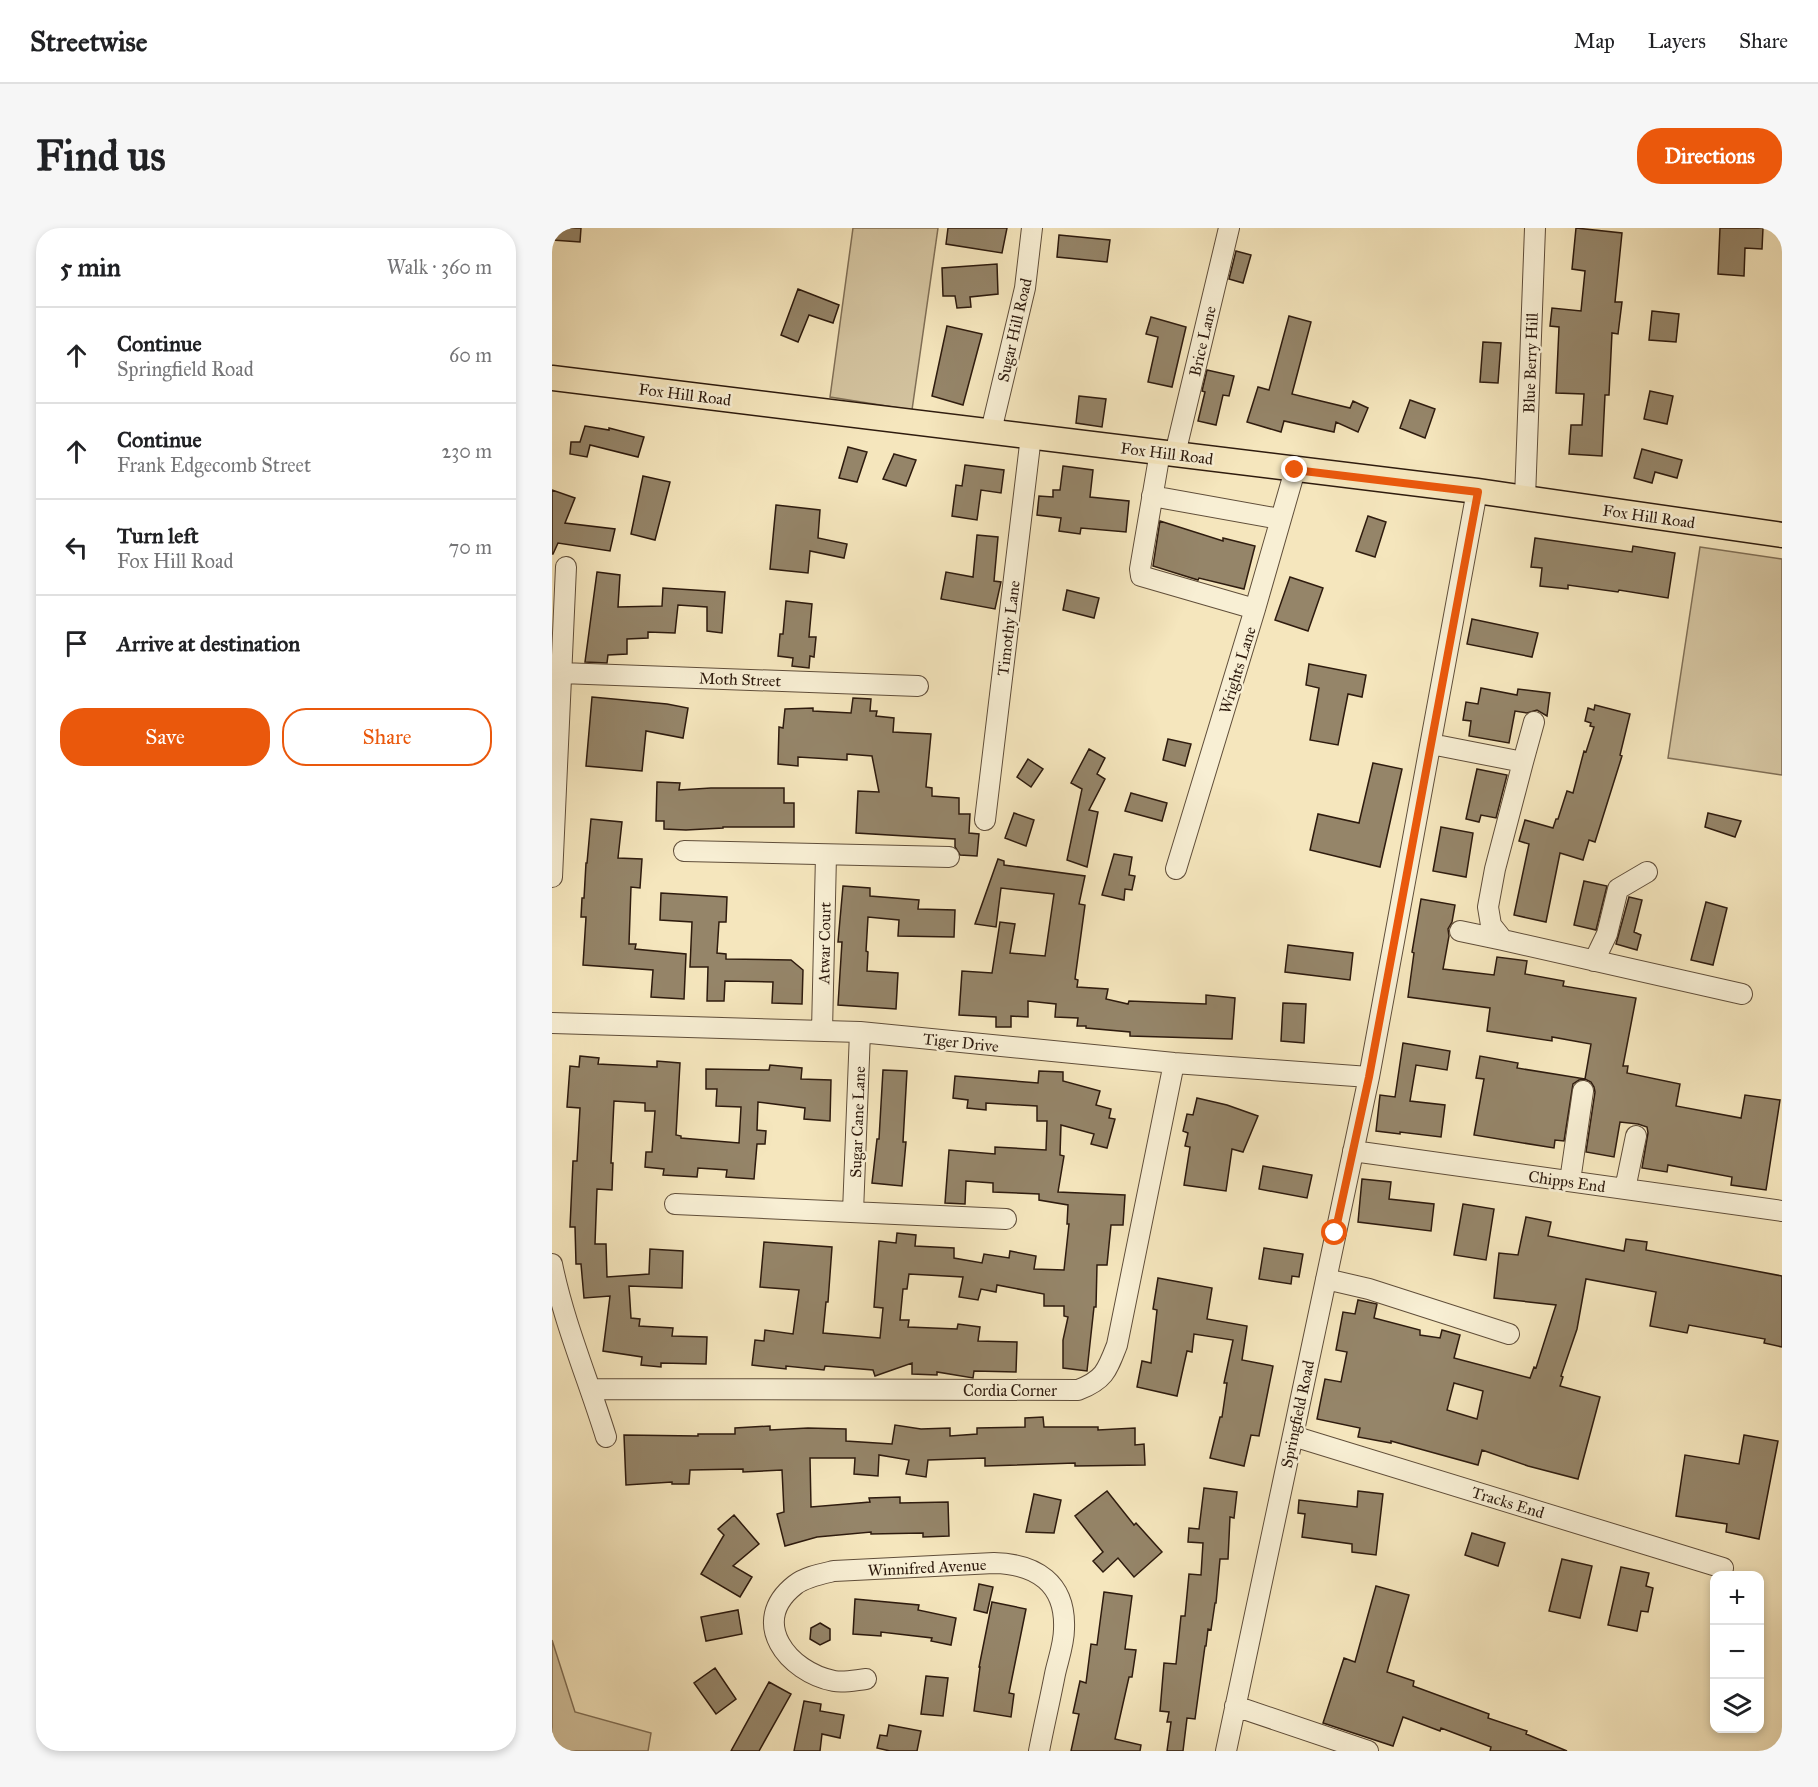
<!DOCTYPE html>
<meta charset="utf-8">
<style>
body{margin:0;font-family:"IM FELL Great Primer",serif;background:#f6f6f6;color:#202124}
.controls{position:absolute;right:18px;bottom:18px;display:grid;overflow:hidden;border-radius:12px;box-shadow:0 3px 9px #0003}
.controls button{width:54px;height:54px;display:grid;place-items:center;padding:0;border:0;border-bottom:2px solid #e0e0e0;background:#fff;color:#202124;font:30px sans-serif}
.stop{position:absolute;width:18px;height:18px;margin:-14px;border:4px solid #ea580c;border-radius:50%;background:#fff}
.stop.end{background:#ea580c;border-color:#fff;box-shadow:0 2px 6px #0008}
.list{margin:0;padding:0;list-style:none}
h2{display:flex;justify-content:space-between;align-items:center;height:78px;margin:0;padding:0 24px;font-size:26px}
h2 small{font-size:20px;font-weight:400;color:#757577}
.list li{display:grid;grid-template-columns:39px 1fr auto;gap:18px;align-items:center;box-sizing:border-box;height:96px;padding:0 24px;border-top:2px solid #e0e0e0}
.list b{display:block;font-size:22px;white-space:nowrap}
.list p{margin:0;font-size:20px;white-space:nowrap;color:#757577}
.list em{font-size:20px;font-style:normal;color:#757577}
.actions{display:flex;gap:12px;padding:18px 24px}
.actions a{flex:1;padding:14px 0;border:2px solid #ea580c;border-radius:24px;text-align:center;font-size:21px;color:#ea580c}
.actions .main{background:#ea580c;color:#fff}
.icon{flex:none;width:33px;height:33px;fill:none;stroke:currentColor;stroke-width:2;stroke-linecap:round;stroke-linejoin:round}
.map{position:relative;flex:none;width:1230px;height:1523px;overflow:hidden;border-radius:24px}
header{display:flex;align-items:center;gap:36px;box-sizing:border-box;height:84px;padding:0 30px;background:#fff;border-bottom:2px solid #e0e0e0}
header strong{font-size:28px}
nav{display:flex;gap:33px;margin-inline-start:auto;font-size:21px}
.intro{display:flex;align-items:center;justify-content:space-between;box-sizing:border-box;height:144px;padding:0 36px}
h1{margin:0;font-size:42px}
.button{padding:15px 27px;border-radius:24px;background:#ea580c;color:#fff;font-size:21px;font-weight:700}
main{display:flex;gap:36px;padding:0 36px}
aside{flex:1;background:#fff;border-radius:24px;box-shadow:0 3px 9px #0003}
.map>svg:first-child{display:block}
.green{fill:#d3c39f;stroke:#806f56;stroke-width:1.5}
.building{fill:#958569;stroke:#2e1b0e;stroke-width:1.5;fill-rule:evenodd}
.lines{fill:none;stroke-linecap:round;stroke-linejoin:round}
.minor-casing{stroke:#604e3a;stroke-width:22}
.major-casing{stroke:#2e1b0e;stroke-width:27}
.minor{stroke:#f8efd4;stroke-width:20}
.major{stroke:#f5e6bd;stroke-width:24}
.route{stroke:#ea580c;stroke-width:8}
.labels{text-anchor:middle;stroke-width:5;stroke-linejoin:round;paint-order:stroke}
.street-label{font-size:16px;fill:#2e1b0e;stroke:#f8efd4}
</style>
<header>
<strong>Streetwise</strong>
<nav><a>Map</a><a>Layers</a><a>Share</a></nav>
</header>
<div class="intro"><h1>Find us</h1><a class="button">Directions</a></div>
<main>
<aside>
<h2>5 min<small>Walk · 360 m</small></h2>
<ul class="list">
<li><svg class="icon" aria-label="ahead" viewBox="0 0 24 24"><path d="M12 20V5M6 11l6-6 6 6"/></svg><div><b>Continue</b><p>Springfield Road</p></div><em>60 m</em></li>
<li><svg class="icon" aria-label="ahead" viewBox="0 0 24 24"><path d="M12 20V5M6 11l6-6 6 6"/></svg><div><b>Continue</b><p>Frank Edgecomb Street</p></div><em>230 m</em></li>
<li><svg class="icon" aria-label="left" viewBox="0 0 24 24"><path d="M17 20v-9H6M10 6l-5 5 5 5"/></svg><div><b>Turn left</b><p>Fox Hill Road</p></div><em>70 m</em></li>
<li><svg class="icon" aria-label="arrive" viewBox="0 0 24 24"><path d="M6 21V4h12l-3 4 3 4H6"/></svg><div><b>Arrive at destination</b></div></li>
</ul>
<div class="actions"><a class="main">Save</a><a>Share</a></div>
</aside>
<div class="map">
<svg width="1230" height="1523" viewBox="0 0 1230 1523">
<rect width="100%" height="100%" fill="#f5e6bd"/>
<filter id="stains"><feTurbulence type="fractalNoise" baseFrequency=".00333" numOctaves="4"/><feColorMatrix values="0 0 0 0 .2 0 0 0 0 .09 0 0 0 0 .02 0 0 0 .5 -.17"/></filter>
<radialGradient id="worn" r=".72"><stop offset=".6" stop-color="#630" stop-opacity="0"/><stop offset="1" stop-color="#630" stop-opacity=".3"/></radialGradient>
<path class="green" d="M301,0H386L360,182L278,169Z
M1148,319L1230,331V547L1116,530Z
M0,1412L23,1484L99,1505L96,1523H0Z"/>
<path class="building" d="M0,0H29L28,14L0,12Z
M396,0H455L450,25L394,16Z
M1024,0L1070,5L1063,74H1070L1066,106L1060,105L1057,167H1053L1050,228L1017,226L1019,197H1030L1032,166L1004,165L1007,99L998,98L1000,80L1029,83L1033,43L1020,41Z
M1168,0H1211L1210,21L1193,20L1192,48L1166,46Z
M507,7L558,12L555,34L505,29Z
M684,23L699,27L691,55L677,51Z
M445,36L446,66L418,69L419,79L405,80L403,68H391L390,40Z
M246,61L287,77L281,95L257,87L246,114L229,107Z
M1100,83L1127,86L1124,114L1097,112Z
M737,88L759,94L740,166L798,180L801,173L816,180L806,204L784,194L782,204L732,193L729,204L695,194L706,159L717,162Z
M599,89L634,99L620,159L596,154L606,109L594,106Z
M395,98L430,106L411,177L380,168Z
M931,114L949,115L946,155L928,154Z
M655,142L682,148L677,168L671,167L664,197L646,193L653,164L650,163Z
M1098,163L1121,168L1115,196L1092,191Z
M527,168L554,171L550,199L524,195Z
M858,172L883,181L873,210L848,200Z
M33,198L57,202V200L92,209L86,229L38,217L35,229L18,226L19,214H28Z
M296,219L315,224L305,254L287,250Z
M1090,221L1130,232L1125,250L1103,244L1100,255L1082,250Z
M342,226L364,232L354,258L331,251Z
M413,237L452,242L449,265L429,262L425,292L400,288L404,257L410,258Z
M511,238L541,242L538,269L577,273L574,304L529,300L528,306L507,303L509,290L485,287L487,268L501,269V262H508Z
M91,248L118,254L103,312L79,306Z
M0,262L23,270L13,295L63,301L58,323L6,315L1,326H0Z
M224,277L268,282L266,310L295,316L292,330L258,323L256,345L218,341Z
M816,288L834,294L823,329L804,323Z
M608,293L671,313V310L703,318L692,361L647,350L646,352L601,338Z
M425,307L446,309L442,353L449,354L443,381L389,371L394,344L421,349Z
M983,310L1080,324L1081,318L1123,325L1116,370L1067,362L1066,364L1016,357V361L988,358L990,340L979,339Z
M45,344L68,347L66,379L110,378L111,360L173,364L170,405L155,403V379L126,377L123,405L96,404V410L75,411V426L56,427L55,435L33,434Z
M738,349L771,360L756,403L723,392Z
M515,362L547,370L542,390L511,382Z
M234,373L260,376L257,409H264L262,429L258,428L257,440L240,438L241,430L226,428L228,406H231Z
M920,391L986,405L980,429L915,416Z
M757,436L814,447L810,469L796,466L786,517L758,512L767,460L754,457Z
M929,460L965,467L966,461L998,465L995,488L985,482L975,485L963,483L957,515L917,508L919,493L911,492L914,474L926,476Z
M40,469L115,476L136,480L131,510L94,503L90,543L34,538Z
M301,470L319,471L318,483H325L324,488L342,490L341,504L379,506L374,559L380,560V568L407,570V586H418L417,605L427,606L425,628L408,627L403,619V611L304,605L306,563L327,564L320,528L295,526V532L246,529V538L226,536L227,499L231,500L233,481L261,480V483L299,485Z
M1043,477L1078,486L1068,527L1070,528L1043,614L1037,612L1031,632L1008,625L994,694L962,687L977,616L967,613L973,592L1001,600L1004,591H1006L1015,563L1021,565L1032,523L1034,524L1042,499L1038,498L1039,495L1033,493L1036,480L1042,482Z
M616,511L639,516L633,538L611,532Z
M537,521L553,530L545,546L553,551L537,582L546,584L535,639L515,632L530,561L519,555Z
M476,531L491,541L479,559L465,549Z
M821,535L850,541L828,639L758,622L766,586L807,595Z
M925,541L955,547L944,590L929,587L927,594L914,591Z
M105,554L128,555L127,562L159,560H232V575H242V599H171V600L134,602L112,601V593H104Z
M579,565L615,575L610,593L573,583Z
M462,585L482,592L474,618L453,610Z
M1156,585L1189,593L1183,609L1153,599Z
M39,591L70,594L66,630L90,631L88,660L79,659L77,716H84L83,721L134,726L132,771L99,769L101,742L31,737L34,689H29L30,670H32L34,635H35Z
M889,599L921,605L914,649L881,643Z
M562,626L580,629L577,647L583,648L580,662L573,661L572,672L550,667Z
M446,631L452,633V637L533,648L527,676L533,677L523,751L526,752L525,759L556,761L554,771L576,776L577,773L654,776V767L683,770L680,811L578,808V804L534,800V798H525L526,790L503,789L504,776L476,773V789L459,788V799H444V789L407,787L410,743L440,745L448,694L463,696L458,725L493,728L502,666L449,660L444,699L423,696Z
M1032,653L1055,658L1044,702L1022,697Z
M291,658L318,660V668L367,672L366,681L403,682L402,709L346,708L347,692L316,689L314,723L316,724L315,743L346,745L344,781L286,777L290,714H286Z
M109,665L175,669L174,694H167L165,725L174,726V731L239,732L251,742L250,776L220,775L221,754L173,753L172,773H155L156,739H138L140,694L108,692Z
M1077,669L1090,672L1082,704L1089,707L1085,722L1064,716Z
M869,671L903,677L900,694L896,701L897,708L891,741L942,747L945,729L975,733L973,746L1012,753L1011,758L1084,770L1071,838H1076L1075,845L1128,856L1124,878L1189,890L1193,867L1228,872L1214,962L1179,957L1180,949L1116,937L1115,944L1090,940L1096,905L1095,899L1086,896L1068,894L1062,929L1034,924L1043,864L1042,859L1039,854L1033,851L1027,852L1021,856L1012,913L1003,912L1002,920L922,907L932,851L924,850L928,828L966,835L965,840L1033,851L1039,816L1000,809V813L935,803L938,780L856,769L862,725L860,724Z
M1154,674L1175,680L1161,737L1139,732Z
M736,717L801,725L798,752L733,744Z
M731,775L754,776L752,815L729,813Z
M851,815L898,823L895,842L864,837L858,873L893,877L889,909L848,904V906L824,903L828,867L843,869Z
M28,828L47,830L46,836L105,839V833L128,835L124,907L129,908V910L187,915L189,879L164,878L165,861H154V841L217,842L218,837L250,840L249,851L279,852L278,893L252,891L253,880L206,874L205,902L214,903L213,916H205L202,951L174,949L175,942L146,940L145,949L111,947L112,941L93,939L94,924H100L103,883H93V875L62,873L59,935H61L60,962L45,961L43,1016H54L55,1049L97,1046L98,1021L131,1023L130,1060L77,1058L79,1090L88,1091L87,1098L121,1100L120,1108L155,1109L154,1136L109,1135V1139L89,1137L90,1129L51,1123L58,1068L32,1070L29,1036H24L23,999H18L21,933H25L28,880L15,879L18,838L27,839Z
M331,842L355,843L351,914H354L350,958L320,955L325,911H327Z
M487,843L511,844V853L548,863L544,877L559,881L557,890L563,891L555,920L539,916L542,906L509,897L508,927L512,928L506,964L573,967L571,997H559L555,1037H545L544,1079H542L535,1143L511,1140V1112L516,1089L512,1088V1078H492V1066L445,1057L444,1064L429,1061L426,1072L407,1069L411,1049L357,1046L355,1061H351L348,1092H357L356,1099L405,1101L406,1096L428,1099L426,1113L465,1114L464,1144L422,1143L421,1150L385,1144V1147L360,1146V1135L323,1148L321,1142L273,1138L272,1142L234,1138V1141L200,1137L203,1112L212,1113L213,1102L241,1106L247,1062L208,1059L212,1014L280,1019L276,1074H274L271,1105L328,1110L331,1080L322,1079L327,1013L344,1015L345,1005L364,1007L363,1018L402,1020V1030L430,1035L432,1026L457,1030L458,1023L484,1028L482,1041L512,1042L517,996H515L516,977L487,972V966L441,964V955L414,953L413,976L393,975L397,922L443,926V919L494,922L495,893H485V878L434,875V882L415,880L416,872L401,870L403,848L486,855Z
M645,870L675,877L706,888L691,924L680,921L674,963L632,957L638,919L633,918L636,905L631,903L635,886L641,887Z
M711,938L760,947L755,970L707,961Z
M810,951L839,954L837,971L882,976L879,1003L806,994Z
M911,976L942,981L934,1032L902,1027Z
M974,989L999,994L996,1008L1072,1023L1074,1011L1095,1014L1094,1022L1230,1048V1119L1212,1115L1213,1111L1137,1097L1135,1105L1098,1098L1104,1064L1034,1051L1025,1101L1009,1148L1011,1149L1008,1158L1048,1169L1026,1251L976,1238L930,1222L926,1237L839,1213V1215L806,1209L808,1200L765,1191L773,1151L789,1154L795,1124L784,1122L791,1084L803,1086L806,1072L825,1076L822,1090L868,1102V1107L888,1110L890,1102L908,1107L902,1130L978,1150L982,1139L984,1140L1004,1077L942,1070L947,1025L966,1027ZM902,1155L931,1163L925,1191L895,1182Z
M712,1020L751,1026L747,1049L740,1048L739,1056L707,1051Z
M606,1050L660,1060L655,1091L695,1098L690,1132L721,1138L707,1208L699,1207L692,1238L658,1230L668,1189H670L675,1155H672L681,1112L642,1106L640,1124L635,1123L625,1168L585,1159L590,1133L599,1135L605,1082L601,1081Z
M491,1189L492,1199H546V1202L583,1200V1217L592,1216L593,1237L523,1238V1235L433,1238V1230L376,1232L374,1249L354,1246L357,1232L327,1227L326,1248L302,1246L303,1230H258L259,1279L318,1274L317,1270L348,1269V1275L396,1274L397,1308L371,1309V1305L319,1306V1304L265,1309L233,1318L225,1286L232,1284L230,1242L191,1244V1241L138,1242L137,1256H120V1254L74,1257L72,1207L146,1208V1206H183V1200L218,1198V1202L256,1200L294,1201V1213L340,1216L343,1197L369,1201L398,1200V1208L425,1206V1200L473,1199V1190Z
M1192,1207L1226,1213L1207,1311L1174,1304L1175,1296L1124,1288L1133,1227L1187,1236Z
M652,1260L685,1264L682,1290L678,1289L676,1331H668L664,1375H663L659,1402L656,1401L654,1418H653L643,1491L635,1490L631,1523H615L619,1494H615L617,1484L608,1483L612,1435L624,1436L629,1388H633L637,1346L649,1347L651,1315L636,1314L637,1300L647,1301Z
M555,1263L582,1297L584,1295L610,1324L582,1349L566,1330L551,1344L541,1333L551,1324L523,1288Z
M806,1263L831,1266L824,1327L800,1324V1316L750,1309L753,1286L746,1285L747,1272L805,1279Z
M482,1266L509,1272L502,1305L474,1304Z
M182,1287L207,1316L181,1338L200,1349L188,1369L149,1346L172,1307L166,1301Z
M920,1305L953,1315L946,1338L913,1327Z
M1010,1331L1040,1338L1028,1390L997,1383Z
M1069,1339L1097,1345L1094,1358L1101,1360L1096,1384L1089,1383L1085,1403L1056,1397Z
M427,1356L441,1359L435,1385L422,1382Z
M824,1358L857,1367L835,1444L862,1453L861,1458L937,1486L936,1490L975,1503L974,1506L1015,1523H938L939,1519L889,1500L888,1503L851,1489L841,1518L771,1495L792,1430L803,1434Z
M552,1364L580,1368L573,1421L584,1422L580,1449H577L563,1511L589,1517L588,1523H519L527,1486L521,1485L528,1453L534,1455L539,1416L545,1417Z
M303,1371L367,1377L366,1382L404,1390L399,1417L379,1413L380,1410L329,1404V1408L301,1406Z
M440,1374L474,1381L457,1465L462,1466L459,1489L422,1483L428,1439H427Z
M186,1382L190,1406L154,1413L149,1389Z
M268,1395L278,1401V1412L268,1417L258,1411L259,1400Z
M163,1440L184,1471L164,1486L142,1455Z
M374,1448L396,1450L391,1488L369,1486Z
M217,1454L239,1466L207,1523H179Z
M252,1473L269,1476L268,1483L292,1487L288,1510L270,1506L268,1523H242Z
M337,1497L369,1503L365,1523H338L325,1520L328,1507L335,1508Z"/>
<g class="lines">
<defs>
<path id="minor" d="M439,203L473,60L480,0
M608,224L588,341L589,348L703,381
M623,226L677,0
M600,268L728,291
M973,270L983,0
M9,445L366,458
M879,516L971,534L943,641L936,679L939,697L951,712L1190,766
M971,534L982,494
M433,592L479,208
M132,623L397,629
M624,641L703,381L743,242
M0,649L14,339
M908,703L951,712
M1042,733L1055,706L1066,661L1095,644
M0,795L308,804L622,835L817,849
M270,803L274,627
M801,923L1230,983
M1018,953L1031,863
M1073,961L1084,908
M123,976L454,991
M301,984L308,804
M0,1036C12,1095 36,1151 54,1209
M774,1051L817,1061L957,1106
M39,1161L526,1162C552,1152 555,1143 565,1117L622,835
M741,1208L1171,1340
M314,1451C304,1452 292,1455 282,1453C236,1444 196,1394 243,1357C253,1349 269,1346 282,1343L442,1335C484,1336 514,1355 512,1401C512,1416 506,1432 503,1446C498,1472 492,1497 487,1523
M683,1478L816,1523
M674,1523L817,849L925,263"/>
<path id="major" d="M0,150L925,263L1230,307"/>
</defs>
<use href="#minor" class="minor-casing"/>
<use href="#major" class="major-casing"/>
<use href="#minor" class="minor"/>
<use href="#major" class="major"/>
</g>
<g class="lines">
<path class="route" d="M743,242L926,264L817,849L783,1005"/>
</g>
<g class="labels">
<g class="street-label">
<text transform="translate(462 102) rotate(-77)" y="6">Sugar Hill Road</text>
<text transform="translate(650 113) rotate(-77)" y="6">Brice Lane</text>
<text transform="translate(978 135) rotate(-88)" y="6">Blue Berry Hill</text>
<text transform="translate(133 166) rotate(7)" y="6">Fox Hill Road</text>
<text transform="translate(615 225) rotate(7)" y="6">Fox Hill Road</text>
<text transform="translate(1097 288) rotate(8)" y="6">Fox Hill Road</text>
<text transform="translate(456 400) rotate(-83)" y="6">Timothy Lane</text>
<text transform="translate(685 442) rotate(-73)" y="6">Wrights Lane</text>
<text transform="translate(188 451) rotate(2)" y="6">Moth Street</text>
<text transform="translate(272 715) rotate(-89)" y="6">Atwar Court</text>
<text transform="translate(409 814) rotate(6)" y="6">Tiger Drive</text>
<text transform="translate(305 894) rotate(-88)" y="6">Sugar Cane Lane</text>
<text transform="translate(1015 953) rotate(8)" y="6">Chipps End</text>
<text x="458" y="1168">Cordia Corner</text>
<text transform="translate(745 1186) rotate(-78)" y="6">Springfield Road</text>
<text transform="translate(956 1274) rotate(17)" y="6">Tracks End</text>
<text transform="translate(375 1339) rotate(-3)" y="6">Winnifred Avenue</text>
</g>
</g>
<rect width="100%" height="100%" filter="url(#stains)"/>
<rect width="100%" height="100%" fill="url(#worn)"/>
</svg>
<div class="controls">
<button>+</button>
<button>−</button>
<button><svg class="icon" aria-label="layers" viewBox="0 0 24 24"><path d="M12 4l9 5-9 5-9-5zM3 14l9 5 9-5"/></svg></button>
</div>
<div class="stop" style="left:783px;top:1005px"></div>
<div class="stop end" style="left:743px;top:242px"></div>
</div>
</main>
